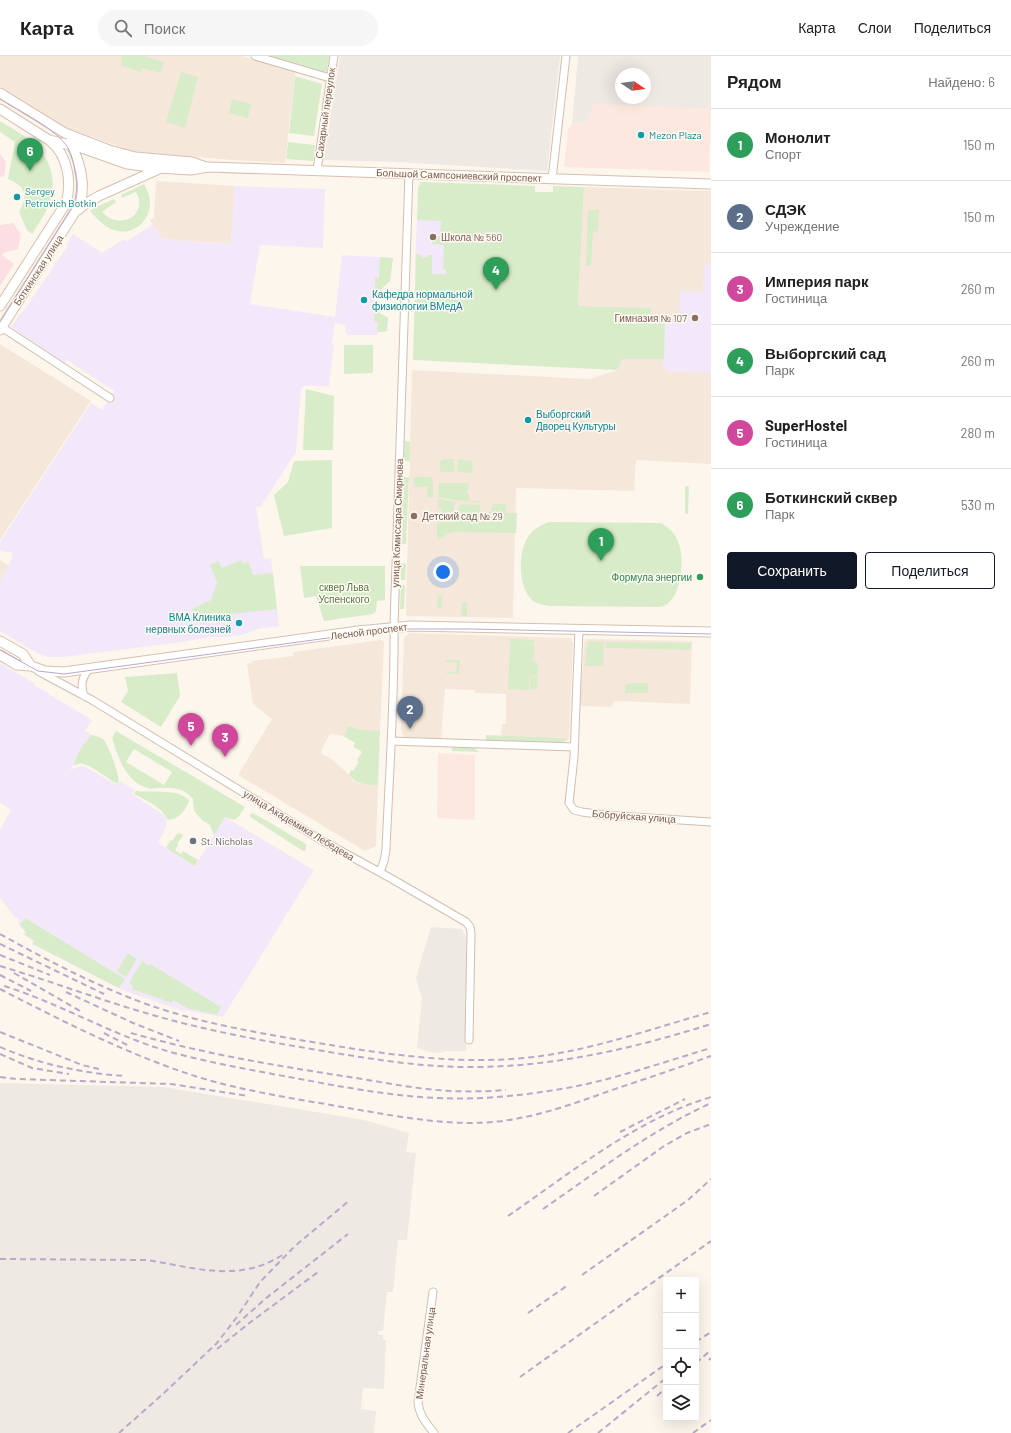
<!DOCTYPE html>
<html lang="ru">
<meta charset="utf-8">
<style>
body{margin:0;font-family:Barlow,sans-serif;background:#f6f6f6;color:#202124}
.controls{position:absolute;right:12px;bottom:12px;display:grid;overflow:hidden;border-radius:4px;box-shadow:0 4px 16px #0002}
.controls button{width:36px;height:36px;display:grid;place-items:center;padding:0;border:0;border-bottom:1px solid #e0e0e0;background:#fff;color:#202124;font:20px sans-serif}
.compass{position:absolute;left:615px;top:12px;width:36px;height:36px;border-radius:50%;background:#fff;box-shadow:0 4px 16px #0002;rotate:103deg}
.you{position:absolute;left:443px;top:516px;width:14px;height:14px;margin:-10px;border:3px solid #fff;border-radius:50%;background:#1a73e8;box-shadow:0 0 0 6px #1a73e833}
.badge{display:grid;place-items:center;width:26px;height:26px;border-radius:50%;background:#111827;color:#fff;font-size:13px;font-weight:700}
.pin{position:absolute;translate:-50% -33px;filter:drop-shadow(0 1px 2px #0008)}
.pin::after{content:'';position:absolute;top:21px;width:14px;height:12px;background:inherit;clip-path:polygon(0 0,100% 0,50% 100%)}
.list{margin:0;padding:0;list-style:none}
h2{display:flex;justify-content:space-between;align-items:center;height:52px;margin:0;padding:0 16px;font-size:17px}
h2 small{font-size:13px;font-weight:400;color:#757577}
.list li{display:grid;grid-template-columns:26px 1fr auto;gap:12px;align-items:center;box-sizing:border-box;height:72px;padding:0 16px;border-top:1px solid #e0e0e0}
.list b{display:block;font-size:15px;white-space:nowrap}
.list p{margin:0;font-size:13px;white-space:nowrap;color:#757577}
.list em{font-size:13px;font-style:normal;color:#757577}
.actions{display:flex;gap:8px;padding:12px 16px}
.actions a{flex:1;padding:9px 0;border:1px solid #111827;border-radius:4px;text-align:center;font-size:14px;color:#111827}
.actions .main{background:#111827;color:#fff}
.icon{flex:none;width:22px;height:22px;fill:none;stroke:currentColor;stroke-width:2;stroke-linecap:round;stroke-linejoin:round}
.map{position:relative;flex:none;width:711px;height:1377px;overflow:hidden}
header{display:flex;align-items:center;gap:24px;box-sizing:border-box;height:56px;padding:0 20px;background:#fff;border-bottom:1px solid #e0e0e0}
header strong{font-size:19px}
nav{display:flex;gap:22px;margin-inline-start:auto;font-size:14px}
.search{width:280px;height:36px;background:#f6f6f6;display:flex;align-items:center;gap:10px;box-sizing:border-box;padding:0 14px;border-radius:22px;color:#757577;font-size:15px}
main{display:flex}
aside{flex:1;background:#fff}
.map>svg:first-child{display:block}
.residential{fill:#f5e8da}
.commercial{fill:#fde8e0}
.industrial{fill:#efe9e4;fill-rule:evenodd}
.education{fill:#f3e8fa}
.medical{fill:#fbdfe3}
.green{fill:#d8ecc9;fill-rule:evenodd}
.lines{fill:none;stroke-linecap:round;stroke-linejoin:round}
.street-casing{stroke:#d1beb0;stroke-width:9}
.secondary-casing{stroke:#d6c0b0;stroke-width:11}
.street{stroke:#fff;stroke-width:7}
.secondary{stroke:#fff;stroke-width:9}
.tram{stroke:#b9a8c9;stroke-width:1}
.rail{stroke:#b9a8c9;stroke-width:2;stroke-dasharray:6 4;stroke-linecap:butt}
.culture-dot{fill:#0f9aa8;stroke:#fffaf3;stroke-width:1.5}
.education-dot{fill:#8d6e63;stroke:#fffaf3;stroke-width:1.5}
.leisure-dot{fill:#2e9e5b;stroke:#fffaf3;stroke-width:1.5}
.worship-dot{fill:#6b7280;stroke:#fffaf3;stroke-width:1.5}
.labels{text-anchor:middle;stroke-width:3;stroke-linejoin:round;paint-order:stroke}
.street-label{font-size:10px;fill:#7a5c4d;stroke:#fffaf3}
.culture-label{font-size:10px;fill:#0d838f;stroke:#fffaf3;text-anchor:start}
.education-label{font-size:10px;fill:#785e54;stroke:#fffaf3;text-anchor:start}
.leisure-label{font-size:10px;fill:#27864d;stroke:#fffaf3;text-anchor:end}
.park-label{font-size:10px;fill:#537a41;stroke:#fffaf3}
.worship-label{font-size:10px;fill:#5b616d;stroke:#fffaf3;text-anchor:start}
</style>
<header>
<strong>Карта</strong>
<div class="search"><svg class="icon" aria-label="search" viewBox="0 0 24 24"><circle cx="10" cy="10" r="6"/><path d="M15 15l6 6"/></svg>Поиск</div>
<nav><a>Карта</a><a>Слои</a><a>Поделиться</a></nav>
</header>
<main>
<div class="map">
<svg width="711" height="1377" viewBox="0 0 711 1377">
<rect width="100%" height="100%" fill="#fdf6ec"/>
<path class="residential" d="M0,0H242L295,16L285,107L232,104L134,96L68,72L0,30Z
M156,125L235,130L231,188L162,183L150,164L154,162Z
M584,131L711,135V408L636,404L634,435L516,432L513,562L406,560V553L412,314L590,323L617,314L623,303H663L659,259H651V253L578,250Z
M0,288L91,345L0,484Z
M0,504L13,512L0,533Z
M410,577L570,582L573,587L569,683L563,686L501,685L502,668H506V638L475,637V634L445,633L441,683L405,681L402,678L401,673L404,583L405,580Z
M586,583L692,585L690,648L615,645L611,651L580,650L584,587Z
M381,584L384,586L380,675L357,673L348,670L344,680L330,678L321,694L322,698L333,704L349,719L352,724L361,728L378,729L376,790L365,795L238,719L272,663L253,648L247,608L252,607V605L293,600V596Z"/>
<path class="commercial" d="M594,47L711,53L709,116L564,111L568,74L572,68L586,66Z
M438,697L475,699V764L437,762Z"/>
<path class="industrial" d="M340,0H560L547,115L397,106L324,104Z
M578,0H711V53L594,48L586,66L572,68ZM621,18H645V42H621Z
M431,871L462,873L467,884L466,995H446L439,997L429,996L417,992L422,943L416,922Z
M0,1027L164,1031L364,1064L409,1077L406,1096L416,1097L407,1184H398L393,1236H387L383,1275H378V1279H383V1284H386L384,1333L363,1332L361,1353L376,1355L374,1377H0Z"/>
<path class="education" d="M235,130L325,133L323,192L260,189L250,248L335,261L342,199L393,202L390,225L378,236V256L388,262L387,275L378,276L377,279H348L346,277L345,275L346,269L335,267L332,288L334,289L329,330H303L301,333L296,396L261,450L256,451L264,503L271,502L279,570L258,573L241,579L226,581H212L175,587L64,601H48L37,597L0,575V526L12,502V496H5L0,494V486L91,347L102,354L114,335L67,304L64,307L11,271L21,256L22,257L67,191L66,189L73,178L102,197L124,183L126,186L153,168L162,183L231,188Z
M417,156L449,157L450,219L415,217Z
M704,208H711V317L670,316L663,311L665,262H679L680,235L703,236Z
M0,607L34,627V629L92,664L85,675L92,679L70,714L77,711L84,710L117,729L120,725L135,734L132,738L164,759L166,764V772L158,787L195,810L225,761L314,814L223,961L184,954L182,955L120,933L32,888L33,885L23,878L25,876L18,868L19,863L14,860L0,842V774L11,754L0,747Z"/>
<path class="medical" d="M0,98L6,106L4,120L0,121Z
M13,167L21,178L18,193L3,197V200L14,208L0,230V169Z"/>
<path class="green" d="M122,0H144L164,6L161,17L142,12L141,16L122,10L121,7Z
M267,0H329L327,15L324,17Z
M181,16L198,21L185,72L166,66Z
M295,20L322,28L314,80L289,77Z
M232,43L251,48L248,62L229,57Z
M0,65C22,79 44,89 51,115C54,127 53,137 49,148C45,159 38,168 32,178L27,174L19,156C28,140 27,131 8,123L15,86L0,76Z
M288,86L315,89L313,105L286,103Z
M421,126L535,130V136H553V130L584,131L578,250L651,252V259H659L665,262L664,303H623L617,314L413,304L416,198H420L423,202L427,201L428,199H432V218H446V214L443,213L444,189L432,188V183L435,180H440L441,165L417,164L418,132Z
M144,128C147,134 150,140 150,146C151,163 135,179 118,175C106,173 98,164 90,155L94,152L114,143L116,146L102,156C120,175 149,159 136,136L122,142L121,139Z
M588,154H599L598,175L593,176L591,210H586Z
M380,201L393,202L390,225L378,236H375V222H379Z
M375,256H378L388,262L387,275L377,276L378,266L374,265Z
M344,289H373V317L344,318Z
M306,333L334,340L333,394H303Z
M405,385L410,386V405H404Z
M444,403H454V416H442L440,415V406Z
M458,403L472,405L473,407L472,416L471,417L457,416Z
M332,404V472L284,480L274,439L288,426L294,405Z
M404,421H409L406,488H402Z
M414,421H431L433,425V441H427L428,431H414Z
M439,427H469L467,437L469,438V445H480V447L455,444L438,441Z
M685,430L689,431L688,458L685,457Z
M438,443L455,446L453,459H446L445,463L436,467L437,462L442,463V453L438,452Z
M460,448L480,449V455L491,456L492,448H506V457H517L516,477L452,476L437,484V468L444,465H455L456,458Z
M549,466L661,467C670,472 676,479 679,488C685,504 681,550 659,551L549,550C545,549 538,548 534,546C517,533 517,492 531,477C536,471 542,469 549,466Z
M241,504L243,508L249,506L253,519L273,517L277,553L197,562L192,553L211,544L217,527L210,509L218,505L222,512Z
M401,507L406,508L405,524H401Z
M300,510H385V544L377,545L376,555L373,558L324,565L316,540L304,542Z
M401,529H405L404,553H400Z
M438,539H441L442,541V552H437Z
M462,546H467V560H461Z
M510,583L534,584V586L524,592L534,587V601L528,606L534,603V606L538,607V621L531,619L529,621V634L508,633Z
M590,585L604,586L603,610H585L587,588Z
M606,586L691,587V594L606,592Z
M446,604H458L460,605L459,618L446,617V616H456L457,607L446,606Z
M177,617L180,640L161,671L121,646L128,635L125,621Z
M530,620L538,622L537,631L535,633L530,634Z
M630,627H648V637H625V629Z
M348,670L357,673L380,675L378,729C367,729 356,729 349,719L351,714L353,715L359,706L357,704L362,696L353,691L355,687L344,680Z
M116,675L245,751C238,761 238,767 225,761L214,779L210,769L202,764L194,755L193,743C182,730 172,732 156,732C153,733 150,733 147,732C126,726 118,701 112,682ZM134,693L172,716L164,729L126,706Z
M92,679C96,680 101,681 104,684C110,693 117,714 119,724L117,728C110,724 89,708 83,708C80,707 77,708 74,710C75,700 84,686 92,679Z
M486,679L560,682V683L566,682L567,685L560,686L486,684Z
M452,691L474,692L479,696L452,695Z
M136,735C151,737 181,732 189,745C185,756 179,763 167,764C163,751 145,744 134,738Z
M253,757L306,788V794L303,795L250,761V758Z
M179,777L183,779L177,788L178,789L175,794L181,798L183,795L198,804L195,810L166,792L171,784L172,785L177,778Z
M25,862L125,923L119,932L33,888L34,884L25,879L26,876L20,869Z
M128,897L137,903L126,921L117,915Z
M142,905L149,910L150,908L221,951L217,959L187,952L173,944L172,947L132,933L133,930L129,927Z"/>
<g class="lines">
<defs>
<path id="street" d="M255,0L330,22
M317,114L334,0
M552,123L566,0
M0,270L110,342
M579,573L574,701L569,747L574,754L582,756L604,759L711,766
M38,615L92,644L321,784L392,823L466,866L470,871L471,877L469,984
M84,640C80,629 82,621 89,613
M391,685L574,691
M380,816L384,805L386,794C389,719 395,644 394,569L409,117
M433,1236L418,1346C419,1359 426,1367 434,1377"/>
<path id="secondary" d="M0,37L65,77L109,94L135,101L192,106L206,111
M0,53L49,84L79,91L127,108L158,112L191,114L208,111L711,128
M78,154L85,148L99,140L159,113
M0,250L66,147C72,127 68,99 50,85
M0,274L80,148C86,128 80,105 70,87
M0,585L23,598L31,610
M0,599L17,609L31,610L45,615L64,616L358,575L411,570L711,576"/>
</defs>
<use href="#street" class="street-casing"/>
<use href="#secondary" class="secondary-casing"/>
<use href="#street" class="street"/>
<use href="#secondary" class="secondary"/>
<path class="tram" d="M0,43C18,54 58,74 68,92C72,99 74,108 75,116C78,129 77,140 72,152L0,266
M0,594L38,615L64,618L394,573H471L711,578"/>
<path class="rail" d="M0,878C43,902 87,925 133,943C189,965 248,975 306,985C378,997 451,1009 524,1002C588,996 650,973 711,956
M0,888L104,938
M0,899L50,919
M0,910C57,927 113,949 171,964C223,978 276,987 329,996C378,1004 428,1012 478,1011C558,1010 635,992 711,968
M14,917L80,955
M0,919L31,935
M4,930C62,948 115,981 174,997C212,1007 251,1014 289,1021C338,1030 388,1040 438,1042C477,1044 517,1040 555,1034C608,1026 660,1007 711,992
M0,933C64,966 129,999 198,1021C247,1036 298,1043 348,1052C396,1060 444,1070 493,1066C535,1062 573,1048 612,1034C645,1023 678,1012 711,1000
M66,936L133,967L179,985
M0,976L82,1009L99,1013
M104,977L129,990
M131,977C201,997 272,1009 343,1020C371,1024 399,1030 427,1033C453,1036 479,1036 506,1034
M0,991C39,1008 81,1017 124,1020
M0,998L32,1012L69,1018
M0,1021L17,1023L171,1028L248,1040
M620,1076L685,1043
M594,1140L664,1090L687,1077L711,1068
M543,1153C598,1115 650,1075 711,1047
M508,1160C572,1116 635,1064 711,1041
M0,1203L146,1204C194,1211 239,1228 284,1198
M582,1219L688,1144L711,1123
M528,1257L568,1229
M236,1269L265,1243L348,1178
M696,1286L711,1276
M217,1293L248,1268L318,1216
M709,1304L711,1302
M696,1307L711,1294
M520,1321L711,1185
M657,1340L666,1332
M119,1377L164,1337L217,1287L237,1261L260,1226L295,1190L350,1144
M568,1377L666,1308
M598,1377L666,1322
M693,1377L711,1364"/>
</g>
<g class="culture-dot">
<circle cx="641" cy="79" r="4"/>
<circle cx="17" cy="141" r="4"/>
<circle cx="364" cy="244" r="4"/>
<circle cx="528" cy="364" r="4"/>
<circle cx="239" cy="567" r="4"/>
</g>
<g class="education-dot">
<circle cx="433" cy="181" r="4"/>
<circle cx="695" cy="262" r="4"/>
<circle cx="414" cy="460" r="4"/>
</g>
<circle class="leisure-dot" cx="700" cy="521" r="4"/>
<circle class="worship-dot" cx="193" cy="785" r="4"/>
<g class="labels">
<g class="street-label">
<text transform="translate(325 57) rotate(-82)" y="4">Сахарный переулок</text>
<text transform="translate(459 119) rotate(2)" y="4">Большой Сампсониевский проспект</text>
<text transform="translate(38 214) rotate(-57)" y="4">Боткинская улица</text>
<text transform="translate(397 467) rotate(-88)" y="4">улица Комиссара Смирнова</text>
<text transform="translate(369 575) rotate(-7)" y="4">Лесной проспект</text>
<text transform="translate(634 760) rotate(4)" y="4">Бобруйская улица</text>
<text transform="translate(299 769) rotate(31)" y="4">улица Академика Лебедева</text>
<text transform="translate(425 1297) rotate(-82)" y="4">Минеральная улица</text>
</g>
<g class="culture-label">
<text x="649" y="83">Mezon Plaza</text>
<text x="25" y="139">Sergey<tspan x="25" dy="12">Petrovich Botkin</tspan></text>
<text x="372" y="242">Кафедра нормальной<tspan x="372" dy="12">физиологии ВМедА</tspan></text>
<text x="536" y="362">Выборгский<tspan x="536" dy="12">Дворец Культуры</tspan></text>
<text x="231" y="565" text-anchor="end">ВМА Клиника<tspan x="231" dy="12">нервных болезней</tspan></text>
</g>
<g class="education-label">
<text x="441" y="185">Школа № 560</text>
<text x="687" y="266" text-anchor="end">Гимназия № 107</text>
<text x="422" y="464">Детский сад № 29</text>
</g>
<g class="leisure-label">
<text x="692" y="525">Формула энергии</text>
</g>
<g class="park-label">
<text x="344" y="535">сквер Льва<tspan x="344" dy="12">Успенского</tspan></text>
</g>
<g class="worship-label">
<text x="201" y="789">St. Nicholas</text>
</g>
</g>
</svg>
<div class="controls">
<button>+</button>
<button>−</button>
<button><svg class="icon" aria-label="locate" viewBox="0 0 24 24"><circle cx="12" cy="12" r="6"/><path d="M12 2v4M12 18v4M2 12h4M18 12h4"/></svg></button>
<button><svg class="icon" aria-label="layers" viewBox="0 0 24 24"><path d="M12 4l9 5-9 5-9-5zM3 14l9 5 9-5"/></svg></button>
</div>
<svg class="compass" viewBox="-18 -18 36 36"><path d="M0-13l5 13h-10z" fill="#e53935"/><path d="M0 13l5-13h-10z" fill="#757577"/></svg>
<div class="you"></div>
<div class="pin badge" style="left:601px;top:505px;background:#2e9e5b">1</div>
<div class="pin badge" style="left:410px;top:673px;background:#5c6f8a">2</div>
<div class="pin badge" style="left:225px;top:701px;background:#d1479c">3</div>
<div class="pin badge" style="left:496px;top:234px;background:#2e9e5b">4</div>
<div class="pin badge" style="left:191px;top:690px;background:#d1479c">5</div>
<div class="pin badge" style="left:30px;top:115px;background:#2e9e5b">6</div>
</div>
<aside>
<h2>Рядом<small>Найдено: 6</small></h2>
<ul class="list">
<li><span class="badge" style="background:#2e9e5b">1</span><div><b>Монолит</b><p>Спорт</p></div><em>150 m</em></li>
<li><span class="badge" style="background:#5c6f8a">2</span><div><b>СДЭК</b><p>Учреждение</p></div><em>150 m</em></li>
<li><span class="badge" style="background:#d1479c">3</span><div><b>Империя парк</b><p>Гостиница</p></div><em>260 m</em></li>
<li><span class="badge" style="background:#2e9e5b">4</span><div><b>Выборгский сад</b><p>Парк</p></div><em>260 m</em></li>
<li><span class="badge" style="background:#d1479c">5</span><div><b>SuperHostel</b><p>Гостиница</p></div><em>280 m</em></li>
<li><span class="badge" style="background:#2e9e5b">6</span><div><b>Боткинский сквер</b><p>Парк</p></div><em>530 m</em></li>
</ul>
<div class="actions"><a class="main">Сохранить</a><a>Поделиться</a></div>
</aside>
</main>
